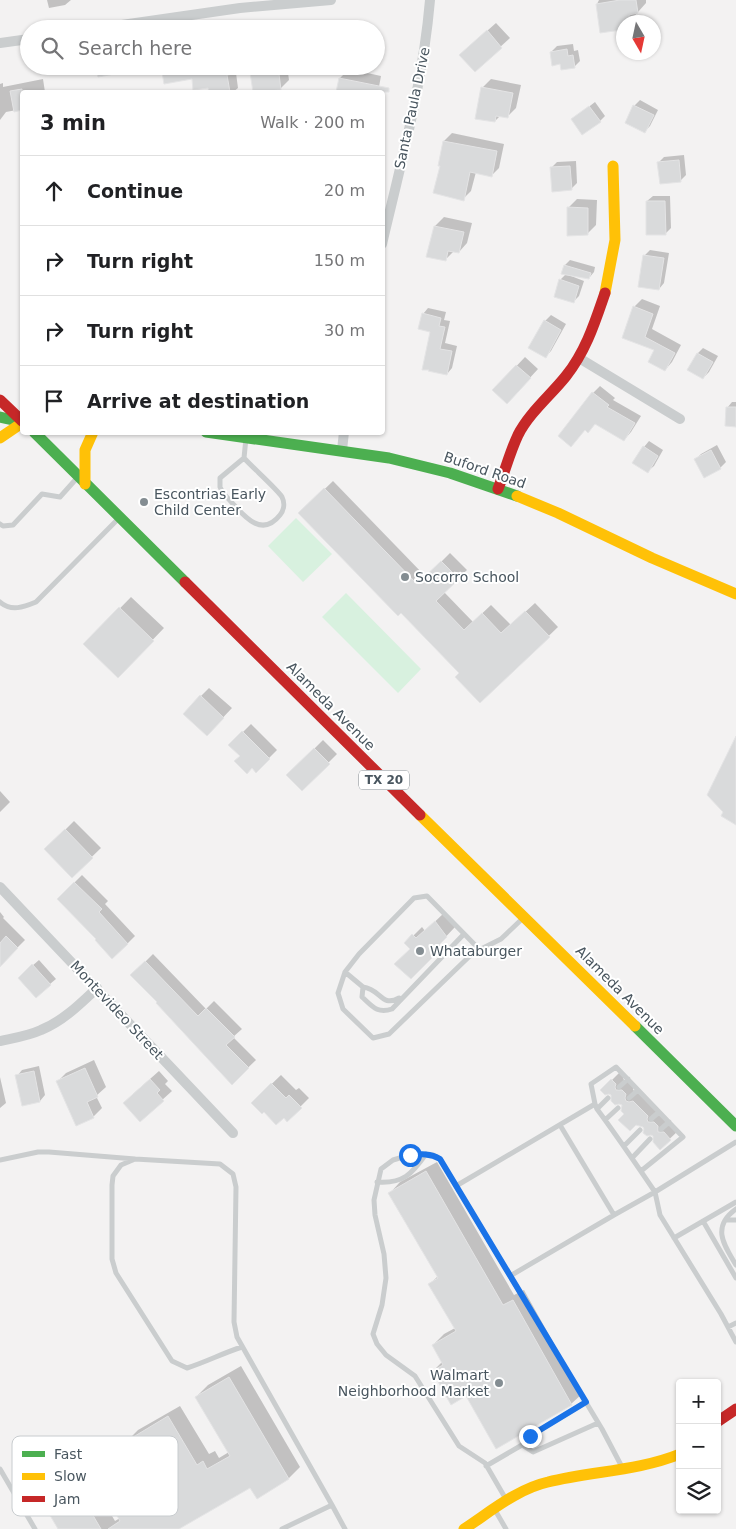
<!DOCTYPE html>
<meta charset="utf-8">
<style>
body{margin:0;font-family:"DejaVu Sans",sans-serif;background:#f6f6f6;color:#202124}
.controls{position:absolute;right:15px;bottom:15px;display:grid;overflow:hidden;border-radius:5px;box-shadow:0 1px 4px #0004}
.controls button{width:45px;height:45px;display:grid;place-items:center;padding:0;border:0;border-bottom:1px solid #e0e0e0;background:#fff;color:#202124;font:25px sans-serif}
.compass{position:absolute;left:616px;top:15px;width:45px;height:45px;border-radius:50%;background:#fff;box-shadow:0 1px 4px #0004;rotate:171deg}
.stop{position:absolute;width:15px;height:15px;margin:-11px;border:4px solid #1a73e8;border-radius:50%;background:#fff}
.stop.end{background:#1a73e8;border-color:#fff;box-shadow:0 1px 5px #0008}
.list{margin:0;padding:0;list-style:none}
h2{display:flex;justify-content:space-between;align-items:center;height:65px;margin:0;padding:0 20px;font-size:21px}
h2 small{font-size:16px;font-weight:400;color:#757577}
.list li{display:grid;grid-template-columns:32px 1fr auto;gap:15px;align-items:center;box-sizing:border-box;height:70px;padding:0 20px;border-top:1px solid #e0e0e0}
.list b{display:block;font-size:19px;white-space:nowrap}
.list em{font-size:16px;font-style:normal;color:#757577}
.icon{flex:none;width:28px;height:28px;fill:none;stroke:currentColor;stroke-width:2;stroke-linecap:round;stroke-linejoin:round}
.map{position:relative;flex:none;width:736px;height:1529px;overflow:hidden}
.search{position:absolute;background:#fff;box-shadow:0 1px 4px #0004;left:20px;top:20px;width:365px;height:55px;display:flex;align-items:center;gap:12px;box-sizing:border-box;padding:0 18px;border-radius:28px;color:#757577;font-size:19px}
.panel{position:absolute;background:#fff;box-shadow:0 1px 4px #0004;left:20px;top:90px;width:365px;height:345px;border-radius:5px}
.map>svg:first-child{display:block}
.green{fill:#d8f1df}
.shadow{fill:#0003}
.building{fill:#d9dadb;stroke:#e4e4e5}
.lines{fill:none;stroke-linecap:round;stroke-linejoin:round}
.lane{stroke:#cacdce;stroke-width:5}
.street{stroke:#cacdce;stroke-width:10}
.fast{stroke:#4caf50;stroke-width:11}
.slow{stroke:#ffc107;stroke-width:11}
.jam{stroke:#c62828;stroke-width:11}
.route{stroke:#1a73e8;stroke-width:6}
.poi-dot{fill:#848d92;stroke:#fff;stroke-width:2}
.labels{text-anchor:middle;stroke-width:4;stroke-linejoin:round;paint-order:stroke}
.shield{fill:#fff;stroke:#80898f;stroke-width:1}
.shield-label{font-size:12px;font-weight:bold;fill:#49565f}
.street-label{font-size:14px;fill:#49565f;stroke:#fff}
.poi-label{font-size:14px;fill:#49565f;stroke:#fff;text-anchor:start}
.key{fill:#fff;stroke:#c8cccf;stroke-width:1}
.key-label{font-size:14px;fill:#49565f}
</style>
<div class="map">
<svg width="736" height="1529" viewBox="0 0 736 1529">
<rect width="100%" height="100%" fill="#f3f2f2"/>
<path class="green" d="M296,518L332,554L303,582L268,546Z
M346,593L421,669L398,693L322,617Z"/>
<path class="shadow" d="M47,0H71L65,5L49,8Z
M599,0H646V3L630,21L624,22V26L620,29L597,4Z
M496,23L510,38L475,70L470,46Z
M573,44L574,51L578,50L580,61L574,67L562,63L551,52L557,46Z
M152,66H287L289,80L281,88L254,92L251,70L236,73L238,88L233,92H210L209,87L193,78L163,71L152,72Z
M349,69L381,76L378,92H337L340,78Z
M43,79L45,92H22V109L6,112L0,120V84L3,83V87Z
M491,79L521,85L516,108L507,117L500,116L495,121L482,88Z
M640,100L658,110L650,126L645,131L634,106Z
M595,102L605,116L600,121L573,119Z
M452,133L504,144L499,168L492,175L476,172L471,191L463,199L442,165L444,141Z
M684,155L686,175L680,181L659,162L664,157Z
M576,161L577,183L571,189L551,168L557,162Z
M653,196H670L671,228L665,234L647,201Z
M577,199L597,200L596,225L587,234L568,208Z
M444,217L472,223L467,243L459,252L454,251L445,260L433,237L435,226Z
M650,250L669,253L664,283L659,289L640,286L645,255Z
M570,260L595,267L594,272L589,278L571,275V276L584,281L579,296L573,302L560,280L566,274L565,265Z
M642,299L660,306L652,329L681,345L672,362L665,370L656,349L623,337L634,307Z
M428,308L446,312L444,320L450,321L445,343L457,346L452,368L447,374L423,314Z
M551,315L566,324L551,351L546,356L545,321Z
M703,348L718,356L709,372L703,378L689,370L698,353Z
M525,357L538,369L516,393L494,390Z
M600,386L615,398L613,400L641,416L631,432L624,440L596,423L593,393Z
M732,402H736V425L727,408Z
M649,441L663,450L654,466L648,471L644,447Z
M717,445L726,462L720,468L704,476L695,460L701,454Z
M333,481L426,577L450,553L467,570L444,592L473,622L491,605L511,625L535,603L558,627L480,702L460,673L401,611L300,513Z
M131,597L164,628L118,676L85,644Z
M209,688L232,708L215,726L201,696Z
M251,724L277,750L256,771L230,745Z
M323,740L337,754L302,789L288,775Z
M0,791L10,802L0,812Z
M74,821L101,848L72,876L46,849Z
M82,875L108,901L105,904L135,936L127,944L98,938L58,899Z
M0,912L4,917L3,918L25,940L0,965Z
M444,913L455,927L439,944L441,947L411,977V949L406,943L422,927L425,931Z
M153,954L206,1009L214,1001L242,1029L233,1037L256,1060L232,1083L159,1002L132,975Z
M39,960L56,979L50,984L25,972Z
M94,1060L106,1087L96,1096L102,1108L93,1117L57,1082L66,1073Z
M39,1066L45,1095L40,1101L17,1076L22,1070Z
M159,1071L168,1081L165,1084L172,1091L140,1120L133,1094Z
M621,1071L624,1075L623,1078L625,1082H631L634,1085L633,1089L635,1093L639,1094L663,1114L679,1130L660,1148L655,1135L644,1126L636,1124L626,1114L623,1105L613,1095L602,1090Z
M281,1075L296,1090L299,1088L309,1098L287,1120L284,1116L264,1111L252,1103Z
M0,1077L6,1103L0,1108Z
M437,1162L514,1295L524,1290L582,1394L571,1404L467,1394L433,1371L442,1362L433,1345L444,1334L455,1328L430,1284L438,1276L390,1193L400,1182Z
M241,1366L300,1467L289,1478L250,1486L177,1529H59L40,1495L51,1484L82,1465L115,1521L120,1518L98,1481L114,1467L112,1464L123,1452L130,1448L126,1442L138,1430L180,1406L209,1454L215,1451L219,1458L229,1452L196,1397L208,1385Z"/>
<path class="building" d="M620,0H636L638,13L629,15L630,22L620,24L621,30L600,33L596,4Z
M487,30L502,48L475,72L459,55Z
M567,49L568,56L573,55L575,68L561,70L560,64L552,66L550,52Z
M101,66H130V71L98,77L96,67Z
M161,66H245L246,72L227,75L230,92H209L208,88L193,90L192,79L164,84Z
M249,66H278L281,90L253,92Z
M339,78L389,88V92H336Z
M481,87L513,93L508,118L496,116L495,122L475,119Z
M22,89V110L14,112L10,91Z
M633,105L654,115L645,133L625,123Z
M589,106L601,122L582,135L571,119Z
M443,141L497,151L492,177L470,172L464,201L433,193L440,166H438Z
M679,160L681,182L660,184L657,162Z
M570,166L572,190L552,192L550,167Z
M646,201H665L666,235H646Z
M567,207L588,208V235L567,236Z
M434,226L464,232L459,253L448,251L446,261L426,257Z
M643,255L664,258L659,290L638,287Z
M564,265L591,273L589,279L561,274Z
M559,279L579,286L574,303L554,297Z
M633,306L653,314L645,337L675,353L665,371L648,362L654,350L622,338Z
M422,313L441,318L439,326L445,327L440,349L452,351L447,375L428,371L429,370H422L430,332L418,329Z
M544,320L561,330L546,358L528,348Z
M697,353L713,362L703,379L687,370Z
M516,365L531,378L507,404L492,390Z
M592,392L609,405L607,407L635,423L624,441L595,424L588,433L585,430L571,447L558,436Z
M726,407H736V427L725,426Z
M643,446L658,456L648,473L632,463Z
M711,450L721,469L704,478L694,459Z
M324,488L417,584L441,561L459,579L436,601L464,630L482,613L501,633L525,611L550,637L480,703L455,677L459,673L401,613L398,616L298,513Z
M119,607L154,641L118,678L83,644Z
M200,695L224,718L207,736L183,714Z
M242,731L270,759L256,773L252,768L247,774L234,761L240,756L228,745Z
M736,736V825L721,816L723,812L707,795Z
M314,748L330,764L302,791L286,775Z
M65,829L93,858L72,878L44,849Z
M74,882L102,909L99,912L128,944L112,959L95,940L96,939L57,899Z
M435,921L447,937L431,953L433,957L411,979L394,964L410,949L404,943L412,934L416,938Z
M6,936L18,948L0,967V943Z
M145,961L198,1016L206,1008L235,1037L226,1045L249,1068L232,1085L156,1003L157,1002L130,975Z
M32,964L51,985L36,998L18,978Z
M85,1068L98,1097L87,1102L94,1118L76,1126L56,1081Z
M34,1071L40,1102L22,1106L15,1075Z
M150,1079L160,1090L157,1093L164,1101L140,1122L123,1103Z
M611,1079L616,1084L615,1087L616,1090H622L626,1094L625,1098L626,1101L629,1102L633,1101L648,1116L647,1119L648,1122H654L658,1126V1132H664L671,1140L660,1150L653,1142V1136L651,1135L647,1136L643,1133L644,1129L643,1127L636,1125L630,1131L618,1120L624,1114L621,1111L622,1105L619,1104L615,1105L611,1101V1095L609,1094L605,1095L600,1090Z
M271,1083L286,1098L289,1095L302,1108L287,1122L284,1118L276,1125L264,1112L262,1114L251,1103Z
M426,1171L503,1305L513,1300L572,1405L496,1449L466,1396L451,1405L432,1371L443,1365L432,1345L456,1331L428,1284L438,1278L388,1193Z
M229,1377L289,1479L257,1499L250,1488L179,1529H108L120,1521L97,1481L115,1471L110,1463L130,1452L125,1442L168,1416L197,1465L203,1461L207,1469L230,1456L195,1397Z
M70,1476L101,1529H58L38,1495Z"/>
<g class="lines">
<path class="lane" d="M244,458C251,466 278,490 282,497C285,503 284,510 280,515C259,542 238,508 223,493L220,487V478L244,458L246,438
M0,524L3,526L13,525L42,494L60,497L77,478
M0,602C11,612 24,607 36,602L119,518
M478,948L427,896L414,898L359,954L345,972L338,993L343,1009L373,1038L389,1034L478,948L481,949L501,939L522,919
M345,972L363,987L362,997C372,1006 377,1014 392,1009L464,934
M363,987C381,989 381,1008 399,998
M619,1087L628,1079
M629,1098L638,1090
M597,1109L608,1098
M651,1119L659,1112
M605,1120L618,1108
M661,1129L669,1122
M736,1142L655,1192L660,1215L721,1314L736,1342
M624,1146L640,1130
M632,1158L650,1139
M0,1160L38,1152H49L135,1159
M377,1182C403,1184 412,1174 426,1154
M456,1186L595,1104
M736,1209C711,1227 724,1245 736,1265
M614,1215L655,1192C636,1164 617,1136 597,1109L595,1104L591,1084L616,1067L683,1137L641,1171
M726,1220H736
M703,1221L736,1278
M674,1238L736,1202
M510,1276L614,1215L560,1125
M728,1327L736,1323
M242,1347C223,1353 206,1362 187,1368L172,1361L116,1273L112,1259V1185L113,1176L121,1165L135,1159L220,1164L233,1174L236,1187L234,1322L237,1337L332,1505
M522,1445L530,1436L586,1402
M486,1466L522,1445L533,1452L598,1423
M0,1469L35,1529
M507,1501L485,1463L459,1446L415,1376L386,1355L377,1344L373,1334L382,1305L386,1278L384,1254L375,1215L374,1200L381,1169L393,1160L410,1155H433L440,1159L602,1429L622,1467
M495,1510L506,1529
M282,1529L332,1505L345,1529"/>
<path class="street" d="M94,29L240,8L331,0
M0,43L29,39
M382,244C401,163 423,83 430,0
M579,358L680,419
M342,450L344,432
M0,887L233,1133
M0,1041C14,1038 28,1036 41,1030C63,1021 80,1004 97,988"/>
<path class="fast" d="M0,417L22,422
M34,432L185,582
M206,432L389,458L450,473L517,496
M635,1026L736,1126"/>
<path class="slow" d="M605,293L615,240L613,166
M0,438L22,423
M85,484V450L93,432
M517,496L558,513L652,558L736,594
M420,815L635,1026
M464,1529C490,1512 517,1489 548,1482C592,1471 638,1471 680,1454"/>
<path class="jam" d="M0,400L22,421
M498,489C505,471 510,452 518,435C529,413 551,395 566,376C586,351 595,322 605,293
M185,582L420,815
M717,1422L736,1409"/>
</g>
<g class="lines">
<path class="route" d="M410,1155C421,1154 430,1153 440,1159L586,1402L530,1436"/>
</g>
<g class="poi-dot">
<circle cx="144" cy="502" r="5"/>
<circle cx="405" cy="577" r="5"/>
<circle cx="420" cy="951" r="5"/>
<circle cx="499" cy="1383" r="5"/>
</g>
<g class="labels">
<rect class="shield" x="359" y="770.5" width="50" height="19" rx="4"/>
<g class="shield-label">
<text x="384" y="784">TX 20</text>
</g>
<g class="street-label">
<text transform="translate(412 108) rotate(-78)" y="5">Santa Paula Drive</text>
<text transform="translate(485 470) rotate(19)" y="5">Buford Road</text>
<text transform="translate(331 706) rotate(45)" y="5">Alameda Avenue</text>
<text transform="translate(620 990) rotate(45)" y="5">Alameda Avenue</text>
<text transform="translate(117 1010) rotate(47)" y="5">Montevideo Street</text>
</g>
<g class="poi-label">
<text x="154" y="499">Escontrias Early<tspan x="154" dy="16">Child Center</tspan></text>
<text x="415" y="582">Socorro School</text>
<text x="430" y="956">Whataburger</text>
<text x="489" y="1380" text-anchor="end">Walmart<tspan x="489" dy="16">Neighborhood Market</tspan></text>
</g>
</g>
<rect x="12" y="1436" width="166" height="80" rx="8" class="key"/>
<rect x="22" y="1451" width="23" height="6" fill="#4caf50"/>
<rect x="22" y="1473" width="23" height="7" fill="#ffc107"/>
<rect x="22" y="1496" width="23" height="6" fill="#c62828"/>
<g class="key-label">
<text x="54" y="1459">Fast</text>
<text x="54" y="1481">Slow</text>
<text x="54" y="1504">Jam</text>
</g>
</svg>
<div class="controls">
<button>+</button>
<button>−</button>
<button><svg class="icon" aria-label="layers" viewBox="0 0 24 24"><path d="M12 4l9 5-9 5-9-5zM3 14l9 5 9-5"/></svg></button>
</div>
<svg class="compass" viewBox="-18 -18 36 36"><path d="M0-13l5 13h-10z" fill="#e53935"/><path d="M0 13l5-13h-10z" fill="#757577"/></svg>
<div class="stop" style="left:410px;top:1155px"></div>
<div class="stop end" style="left:530px;top:1436px"></div>
<div class="search"><svg class="icon" aria-label="search" viewBox="0 0 24 24"><circle cx="10" cy="10" r="6"/><path d="M15 15l6 6"/></svg>Search here</div>
<section class="panel">
<h2>3 min<small>Walk · 200 m</small></h2>
<ul class="list">
<li><svg class="icon" aria-label="ahead" viewBox="0 0 24 24"><path d="M12 20V5M6 11l6-6 6 6"/></svg><div><b>Continue</b></div><em>20 m</em></li>
<li><svg class="icon" aria-label="right" viewBox="0 0 24 24"><path d="M7 20v-9h11M14 6l5 5-5 5"/></svg><div><b>Turn right</b></div><em>150 m</em></li>
<li><svg class="icon" aria-label="right" viewBox="0 0 24 24"><path d="M7 20v-9h11M14 6l5 5-5 5"/></svg><div><b>Turn right</b></div><em>30 m</em></li>
<li><svg class="icon" aria-label="arrive" viewBox="0 0 24 24"><path d="M6 21V4h12l-3 4 3 4H6"/></svg><div><b>Arrive at destination</b></div></li>
</ul>
</section>
</div>
